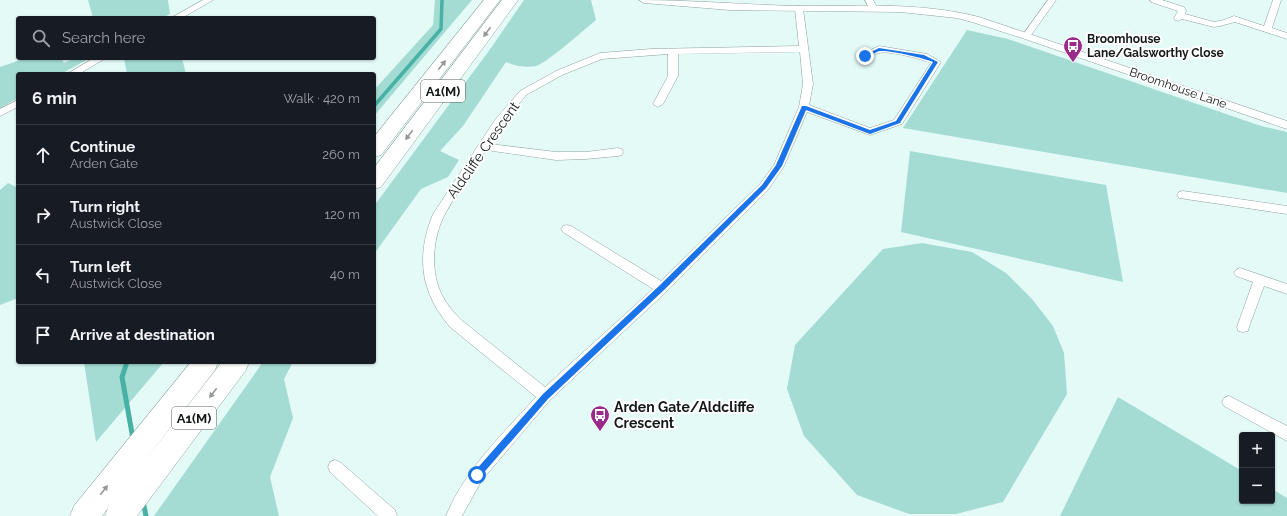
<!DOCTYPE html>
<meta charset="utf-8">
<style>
body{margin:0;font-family:Raleway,sans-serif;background:#20242c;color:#f1f3f6}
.controls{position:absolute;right:12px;bottom:12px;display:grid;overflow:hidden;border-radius:4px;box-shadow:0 1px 3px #0004}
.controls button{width:36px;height:36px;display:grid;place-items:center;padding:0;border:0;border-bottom:1px solid #363941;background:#171b24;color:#f1f3f6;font:20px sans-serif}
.stop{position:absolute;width:12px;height:12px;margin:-9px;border:3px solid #1a73e8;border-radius:50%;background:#fff}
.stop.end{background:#1a73e8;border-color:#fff;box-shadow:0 1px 4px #0008}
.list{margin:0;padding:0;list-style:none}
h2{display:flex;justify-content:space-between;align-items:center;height:52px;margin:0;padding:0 16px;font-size:17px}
h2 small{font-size:13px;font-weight:400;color:#9ea1a6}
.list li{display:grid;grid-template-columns:26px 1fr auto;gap:12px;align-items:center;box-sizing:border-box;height:60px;padding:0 16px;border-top:1px solid #363941}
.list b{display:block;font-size:15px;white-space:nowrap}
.list p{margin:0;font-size:13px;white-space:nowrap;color:#9ea1a6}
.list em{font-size:13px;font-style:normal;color:#9ea1a6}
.icon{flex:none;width:22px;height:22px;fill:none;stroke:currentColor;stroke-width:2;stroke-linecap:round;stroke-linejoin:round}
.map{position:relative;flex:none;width:1287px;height:516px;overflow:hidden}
.search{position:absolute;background:#171b24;box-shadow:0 1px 3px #0004;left:16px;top:16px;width:360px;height:44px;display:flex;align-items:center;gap:10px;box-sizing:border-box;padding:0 14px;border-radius:4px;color:#9ea1a6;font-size:15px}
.panel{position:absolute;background:#171b24;box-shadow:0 1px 3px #0004;left:16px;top:72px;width:360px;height:292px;border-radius:4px}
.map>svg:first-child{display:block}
.green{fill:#a4dcd4}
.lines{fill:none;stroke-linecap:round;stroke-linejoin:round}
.stream-far1{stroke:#47b1a5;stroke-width:3.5}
.stream{stroke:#47b1a5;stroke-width:5}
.minor-casing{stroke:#8da19e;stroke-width:1}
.tertiary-casing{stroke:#8da19e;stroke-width:1}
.motorway-casing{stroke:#8da19e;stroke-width:1}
.minor{fill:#fff;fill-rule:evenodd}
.tertiary{fill:#fff;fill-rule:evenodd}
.motorway{fill:#fff;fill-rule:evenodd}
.oneway{fill:#949897}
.route{fill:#1a73e8}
.labels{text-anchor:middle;stroke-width:4;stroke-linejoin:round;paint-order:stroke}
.far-poi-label{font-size:12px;font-weight:bold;fill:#121918;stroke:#fff;text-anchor:start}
.far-street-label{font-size:12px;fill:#121918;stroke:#fff}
.shield{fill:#fff;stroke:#595e5d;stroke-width:1}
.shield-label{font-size:13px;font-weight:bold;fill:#121918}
.street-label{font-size:14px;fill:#121918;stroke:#fff}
.poi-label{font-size:14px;font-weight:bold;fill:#121918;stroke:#fff;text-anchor:start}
</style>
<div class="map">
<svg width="1287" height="516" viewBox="0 0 1287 516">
<rect width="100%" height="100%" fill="#e4faf7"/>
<path class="green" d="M88,0H168L170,14L162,18H93Z
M435,0H472L374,116V90L433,25Z
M524,0H591L596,20C585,29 547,63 536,66C524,68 516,66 506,62L463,126L440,151L459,160L448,177L421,189L374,254V206L491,48Z
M967,30L1008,39L1261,126L1287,132V193L903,128Z
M26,58H61L64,63L74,58H90L61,74H18V98L0,108V67Z
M124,58H182L186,74H127Z
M910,151L1106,185L1123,282L901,232Z
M8,183L18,188V298L0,305V190Z
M922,243L972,252L1006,273L1032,299L1053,326L1064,353L1067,394L1003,502L956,514H909L857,495L804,436L787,389L795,345L883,249Z
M84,362H164L96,442Z
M263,362H293L284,379L293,418L270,477L279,516H154Z
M1118,397L1242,471V501H1272V489L1287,498V516H1060Z"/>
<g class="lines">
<path class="stream-far1" d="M374,106L441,29L442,0"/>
<path class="stream" d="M127,362L122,377L133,439
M143,501L146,516"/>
<defs>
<path id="minor" d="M203,0H213L182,18H171Z
M865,0H873L878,9L877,11H871Z
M1048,0H1056L1029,38H1023L1022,36Z
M1150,0H1162L1184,7L1186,11L1185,14L1214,22L1224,20L1234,16L1264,26L1273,0H1281L1272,28L1287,33V39L1235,22L1220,26L1214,27L1182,19L1178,21L1175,20L1174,18L1178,11L1151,2Z
M799,6L803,9L813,84L809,105L870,128L894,120L931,63C922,59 887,50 879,53C873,54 869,60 862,58L860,56L862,54L879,46L927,54L941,62L902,124L870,135L807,112L784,166L768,190L666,292L550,400L482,480L462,516H446C465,469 503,434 536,397L450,327C420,292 416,256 433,214L495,120L520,91L556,71L600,53L651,49L799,46L795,9ZM800,52L803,84L799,107L774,165L760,184L661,281L571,226L567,225L563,226L561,229L563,232L653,289L545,387L460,319C454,312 447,305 443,297C430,274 432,238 445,214C457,192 472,171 486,150L556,160L586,159L618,156L622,155L623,152L622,149L618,148L586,152H556L490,144L503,124L526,95L562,75L602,59L668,54V76L653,104L658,107L663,104L678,76V54Z
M94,58H106L79,74H67Z
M18,100V107L0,116V109Z
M1183,191L1287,206V214L1179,198L1177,195L1179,192Z
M1240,268L1287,284V294L1264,286L1249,327L1248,331L1243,332L1238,331L1237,327L1253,282L1236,276L1234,273L1236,270Z
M1229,396L1287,426V441L1224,406L1222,402L1224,398Z
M335,460L340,462L395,510L397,516H378L330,472L328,467L330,462Z"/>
<path id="tertiary" d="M639,0C693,0 746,5 800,6C860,6 920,2 979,17L1287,121V129L1022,38L972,22L957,18L900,12L730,10L644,3Z"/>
<path id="motorway" d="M484,0H500L381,155L374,157V137Z
M502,0H518L381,187L374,189V168Z
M191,362H218L215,370L143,463L222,362H249L246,370L137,516H105L108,508L102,516H70L74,506Z"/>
</defs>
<use href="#minor" class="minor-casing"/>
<use href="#tertiary" class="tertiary-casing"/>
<use href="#motorway" class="motorway-casing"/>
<use href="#minor" class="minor"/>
<use href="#tertiary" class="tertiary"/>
<use href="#motorway" class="motorway"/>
</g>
<defs><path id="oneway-solid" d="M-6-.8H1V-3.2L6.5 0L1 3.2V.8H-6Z"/></defs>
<g class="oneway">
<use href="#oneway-solid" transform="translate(487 32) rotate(126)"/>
<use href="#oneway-solid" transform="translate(442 65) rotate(-52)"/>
<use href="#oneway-solid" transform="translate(409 135) rotate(127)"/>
<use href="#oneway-solid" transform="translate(213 393) rotate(127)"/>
<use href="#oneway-solid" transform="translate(104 490) rotate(-52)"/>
</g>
<path class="route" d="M879,48L924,55L938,62L900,123L870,134L806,110L782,166L766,188L664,290L548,399L480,477H474V472L543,394L659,286L762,185L776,165L802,106H806L870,130L896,121L933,62C924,58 890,50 880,51C874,52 869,59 863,56Z"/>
<defs>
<symbol id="bus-pin" viewBox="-11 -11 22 30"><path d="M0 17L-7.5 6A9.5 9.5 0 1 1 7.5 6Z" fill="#9b2b89" stroke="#fff"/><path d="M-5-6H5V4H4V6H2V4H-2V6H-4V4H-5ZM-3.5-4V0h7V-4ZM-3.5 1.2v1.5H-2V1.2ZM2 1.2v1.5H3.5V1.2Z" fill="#fff"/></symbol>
</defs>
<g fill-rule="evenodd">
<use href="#bus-pin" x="1062" y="35" width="22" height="30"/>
<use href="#bus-pin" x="589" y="404" width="22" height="30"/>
</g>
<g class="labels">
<g class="far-poi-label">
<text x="1087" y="43">Broomhouse<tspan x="1087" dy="14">Lane/Galsworthy Close</tspan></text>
</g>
<g class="far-street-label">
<text transform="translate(1178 88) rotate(19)" y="4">Broomhouse Lane</text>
</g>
<g class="shield">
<rect x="421" y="80" width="44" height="22" rx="3"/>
<rect x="172" y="407" width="44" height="22" rx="3"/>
</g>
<g class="shield-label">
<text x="443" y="96">A1(M)</text>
<text x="194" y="423">A1(M)</text>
</g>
<g class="street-label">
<text transform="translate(483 150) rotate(-55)" y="5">Aldcliffe Crescent</text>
</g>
<g class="poi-label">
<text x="614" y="412">Arden Gate/Aldcliffe<tspan x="614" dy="16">Crescent</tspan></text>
</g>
</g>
</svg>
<div class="controls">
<button>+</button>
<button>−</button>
</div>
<div class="stop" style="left:477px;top:475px"></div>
<div class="stop end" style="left:865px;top:56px"></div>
<div class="search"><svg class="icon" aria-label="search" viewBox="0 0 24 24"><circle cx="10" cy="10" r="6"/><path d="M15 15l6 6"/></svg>Search here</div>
<section class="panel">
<h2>6 min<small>Walk · 420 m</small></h2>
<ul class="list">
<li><svg class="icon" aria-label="ahead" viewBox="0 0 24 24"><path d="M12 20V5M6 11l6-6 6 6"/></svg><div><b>Continue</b><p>Arden Gate</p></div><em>260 m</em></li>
<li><svg class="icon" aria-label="right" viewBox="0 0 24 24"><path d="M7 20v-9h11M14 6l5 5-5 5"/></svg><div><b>Turn right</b><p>Austwick Close</p></div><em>120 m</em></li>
<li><svg class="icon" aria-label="left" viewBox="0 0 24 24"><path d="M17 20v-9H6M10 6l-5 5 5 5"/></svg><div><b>Turn left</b><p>Austwick Close</p></div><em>40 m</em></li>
<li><svg class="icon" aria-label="arrive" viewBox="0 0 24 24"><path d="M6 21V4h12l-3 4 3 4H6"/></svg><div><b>Arrive at destination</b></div></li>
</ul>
</section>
</div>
